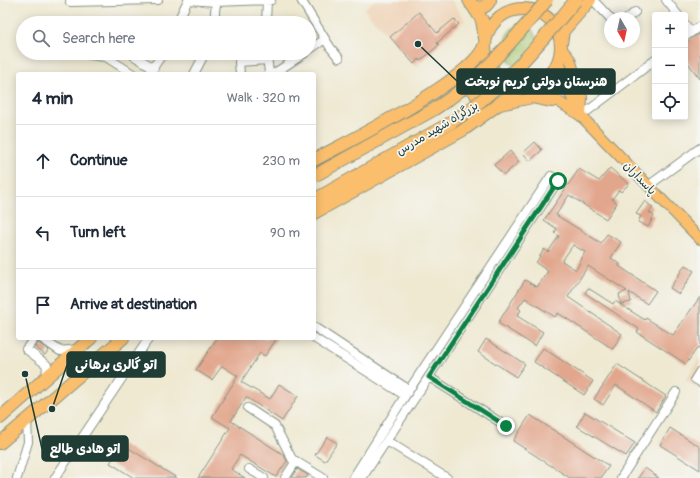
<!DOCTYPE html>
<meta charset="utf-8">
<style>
body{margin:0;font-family:Pangolin,"Playpen Sans Arabic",sans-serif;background:#f2f2f3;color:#1f2937}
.controls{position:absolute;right:12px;top:12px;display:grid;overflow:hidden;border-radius:4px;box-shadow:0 2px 10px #0003}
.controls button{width:36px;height:36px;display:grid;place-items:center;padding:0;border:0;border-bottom:1px solid #e0e1e3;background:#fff;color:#1f2937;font:20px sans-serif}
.compass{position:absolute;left:604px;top:12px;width:36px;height:36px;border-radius:50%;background:#fff;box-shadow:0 2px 10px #0003;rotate:171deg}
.stop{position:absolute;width:12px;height:12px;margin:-9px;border:3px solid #0b8043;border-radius:50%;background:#fff}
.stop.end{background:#0b8043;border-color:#fff;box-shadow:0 1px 4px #0008}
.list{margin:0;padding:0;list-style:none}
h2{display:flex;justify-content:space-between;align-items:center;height:52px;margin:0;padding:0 16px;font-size:17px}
h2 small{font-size:13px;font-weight:400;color:#747a83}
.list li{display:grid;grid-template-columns:26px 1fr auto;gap:12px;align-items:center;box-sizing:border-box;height:72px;padding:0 16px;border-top:1px solid #e0e1e3}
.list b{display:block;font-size:15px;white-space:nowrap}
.list em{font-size:13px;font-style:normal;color:#747a83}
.icon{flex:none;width:22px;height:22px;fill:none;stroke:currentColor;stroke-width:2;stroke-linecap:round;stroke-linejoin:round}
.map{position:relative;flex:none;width:700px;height:478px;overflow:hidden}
.search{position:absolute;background:#fff;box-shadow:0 2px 10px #0003;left:16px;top:16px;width:300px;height:44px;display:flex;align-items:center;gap:10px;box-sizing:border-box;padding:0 14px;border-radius:22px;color:#747a83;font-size:15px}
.panel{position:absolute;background:#fff;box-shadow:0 2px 10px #0003;left:16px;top:72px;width:300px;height:268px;border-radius:4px}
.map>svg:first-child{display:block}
.built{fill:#efd6bb}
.green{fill:#a3c26a;stroke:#61804f}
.building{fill:#e2a68c;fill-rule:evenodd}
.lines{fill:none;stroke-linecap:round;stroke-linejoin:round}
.minor-casing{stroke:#879383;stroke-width:10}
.major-casing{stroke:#879383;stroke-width:12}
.highway-casing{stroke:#879383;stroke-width:14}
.minor{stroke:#fff;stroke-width:8}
.major{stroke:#fabe6d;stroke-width:10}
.highway{stroke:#fabe6d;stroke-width:12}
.highway-bridge-casing{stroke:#879383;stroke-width:14;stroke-linecap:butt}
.highway-bridge{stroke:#fabe6d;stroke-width:12}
.route{stroke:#0b8043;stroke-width:5}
.labels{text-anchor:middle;stroke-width:3.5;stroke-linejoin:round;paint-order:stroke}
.street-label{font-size:12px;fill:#1f3d34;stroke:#f6f6f2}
.leader{fill:none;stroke:#1f3d34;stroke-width:1.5}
.callout-dot{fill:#1f3d34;stroke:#f6f6f2;stroke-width:1.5}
.callout{fill:#1f3d34;stroke:#1f3d34;stroke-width:1.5}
.callout-label{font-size:13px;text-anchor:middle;font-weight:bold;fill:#fff}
</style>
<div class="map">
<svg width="700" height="478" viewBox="0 0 700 478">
<rect width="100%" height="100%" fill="#f6f6f2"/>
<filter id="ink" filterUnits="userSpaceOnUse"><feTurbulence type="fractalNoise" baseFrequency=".025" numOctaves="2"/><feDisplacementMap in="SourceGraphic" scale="8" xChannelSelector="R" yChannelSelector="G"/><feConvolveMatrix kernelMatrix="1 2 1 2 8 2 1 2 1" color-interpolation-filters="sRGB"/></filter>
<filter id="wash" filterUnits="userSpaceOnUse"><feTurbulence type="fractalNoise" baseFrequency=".012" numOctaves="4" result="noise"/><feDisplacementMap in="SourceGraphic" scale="16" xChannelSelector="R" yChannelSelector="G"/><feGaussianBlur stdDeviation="0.9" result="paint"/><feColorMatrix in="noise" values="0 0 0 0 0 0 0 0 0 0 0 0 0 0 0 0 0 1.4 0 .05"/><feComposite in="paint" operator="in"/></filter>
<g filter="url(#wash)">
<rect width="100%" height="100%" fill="#efe9d2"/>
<path class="built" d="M375,0H451L465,20L416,68L364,9Z
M700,358V389L685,380Z"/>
<path class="green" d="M520,24L529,26C541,36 540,58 526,66L513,65C500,53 502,29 520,24Z"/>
<g id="blocks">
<path class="building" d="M419,12L437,33L454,19L459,24L437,43L439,45L420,61L419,59L414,64L390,37Z
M700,33V79L685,59V42Z
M535,142L542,150L530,161L523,153Z
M510,151L519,162L504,175L494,165Z
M610,168L629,184L621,192L619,190L612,199L617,203L606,219L569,195L556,215L601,243L607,234L621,242L611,258L620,264L619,266L656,291L647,304L629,292L631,302L621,304L619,294L627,291L588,266L568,297L622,334L613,349L558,313L555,317L525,298L518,308L521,310L517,316L543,332L535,346L498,323L525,280L537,287L548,271L536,263L544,249L548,252L559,236L554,233L557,229L544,220L579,169L599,181ZM573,245L585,252L576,270L562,261Z
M645,201L653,208L649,212L654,216L648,227L638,222L641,216L636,214Z
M685,265L694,271L679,294L670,288Z
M588,288L613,304L615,301L645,320L646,318L673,335L700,297V348L698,347L686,364L637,332L639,329L585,293Z
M217,338H277L265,356L260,353L241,382L270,399L279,384L298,396L282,421L246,397L231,421L284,455L287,461L276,477L240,455L231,469L245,478H198L230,428L212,417L238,376L222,366L212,380L196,370Z
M486,339L525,364L516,377L478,352Z
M38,343L49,350L45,355L35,347Z
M543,348L593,381L584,395L534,362Z
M617,364L666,396L656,412L616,385L603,405L594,399Z
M585,412L635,443L626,456L577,426Z
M530,415L609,466L601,478H570L513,441Z
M670,428L700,447V470L660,445Z
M327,437L337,443L325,461L315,455Z
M122,444L177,478H134L110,463Z
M645,468L659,478H638Z
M297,469L308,475L306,478H292Z"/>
</g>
</g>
<g filter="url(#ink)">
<use href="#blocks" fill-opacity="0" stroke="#879383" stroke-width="1"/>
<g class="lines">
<defs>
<path id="minor" d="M188,0L216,2L271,0
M301,0L330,47L339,58
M593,0L610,18
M666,0L678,15
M70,2L158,0
M628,18L635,12
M177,23L188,0
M214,23L216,2
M266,23L267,0
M685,24L691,32
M685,37L700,26
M309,50L325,39
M89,53V55L106,57L133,74
M267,53L269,74
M134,56L154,68
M149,74L163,53
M194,74L205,53
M240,74L239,62L268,60
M273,74L305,53
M581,116L655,60
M648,186L700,148
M314,327L405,387L407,393H401L314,338
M35,338L26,349L47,365L46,378
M41,338L60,351L77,349
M700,371L695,379L700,382
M429,377L506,426
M248,408L275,426L292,459L323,478
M387,441L447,478
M249,469L264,478
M17,478L28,442L27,420
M55,478L149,338
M285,478L296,461
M353,478L407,393L551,176L558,181L362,478
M621,478L676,392"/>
<path id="major" d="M561,48L570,59L582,97L581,116
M560,57C560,78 572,98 581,116
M527,85L542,91L581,116L700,239
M500,105L532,98L552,102"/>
<path id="highway" d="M469,0L482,20L485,39
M471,4C479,10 486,8 490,0
M485 47a38 38 0 1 1 76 0a38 38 0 1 1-76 0Z
M561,43L563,31L590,0
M459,82C473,85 481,97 479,111
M314,160C349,141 475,79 485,44
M314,176L433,110
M314,200L452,122
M314,213L463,130L525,85
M0,418L91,338
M0,443L123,338"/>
</defs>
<use href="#minor" class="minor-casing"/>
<use href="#major" class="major-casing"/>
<use href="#highway" class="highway-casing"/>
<use href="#minor" class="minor"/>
<use href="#major" class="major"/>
<use href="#highway" class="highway"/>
<defs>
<path id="highway-bridge" d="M433,110C479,81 512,42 547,0
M452,122C503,89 537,46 576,0"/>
</defs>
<use href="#highway-bridge" class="highway-bridge-casing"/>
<use href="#highway-bridge" class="highway-bridge"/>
</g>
</g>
<g class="lines" filter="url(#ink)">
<path class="route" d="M506,426L429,377L558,181"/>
</g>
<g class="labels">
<g class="street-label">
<text transform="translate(437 128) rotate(-31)" y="4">بزرگراه شهید مدرس</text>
<text transform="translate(640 178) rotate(46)" y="4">پاسداران</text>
</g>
</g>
<path class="leader" d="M418 44L457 81M52 409L67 365M25 374L42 449"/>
<g class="callout-dot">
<circle cx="418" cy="44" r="4"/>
<circle cx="52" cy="409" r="4"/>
<circle cx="25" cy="374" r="4"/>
</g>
<g class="callout">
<rect x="457" y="69" width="158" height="25" rx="4"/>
<rect x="67" y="352" width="98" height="25" rx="4"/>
<rect x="42" y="436" width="86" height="25" rx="4"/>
</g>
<g class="callout-label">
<text x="536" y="86">هنرستان دولتی کریم نوبخت</text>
<text x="116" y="369">اتو گالری برهانی</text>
<text x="85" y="453">اتو هادی طالع</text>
</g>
</svg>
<div class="controls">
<button>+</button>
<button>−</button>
<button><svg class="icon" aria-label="locate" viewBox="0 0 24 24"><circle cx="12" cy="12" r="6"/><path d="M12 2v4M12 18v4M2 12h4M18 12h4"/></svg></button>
</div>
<svg class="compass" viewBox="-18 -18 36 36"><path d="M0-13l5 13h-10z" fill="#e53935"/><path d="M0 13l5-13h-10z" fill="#747a83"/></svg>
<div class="stop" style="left:558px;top:181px"></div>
<div class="stop end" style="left:506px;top:426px"></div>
<div class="search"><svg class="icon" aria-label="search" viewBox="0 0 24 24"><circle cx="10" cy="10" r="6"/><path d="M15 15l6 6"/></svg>Search here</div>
<section class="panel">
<h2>4 min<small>Walk · 320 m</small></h2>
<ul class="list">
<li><svg class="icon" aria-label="ahead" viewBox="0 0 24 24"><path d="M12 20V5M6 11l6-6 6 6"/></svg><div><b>Continue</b></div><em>230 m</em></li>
<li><svg class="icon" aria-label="left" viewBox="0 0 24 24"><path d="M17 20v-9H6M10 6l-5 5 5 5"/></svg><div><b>Turn left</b></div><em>90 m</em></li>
<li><svg class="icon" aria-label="arrive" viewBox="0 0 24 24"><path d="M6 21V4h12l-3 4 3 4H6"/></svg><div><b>Arrive at destination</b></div></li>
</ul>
</section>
</div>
